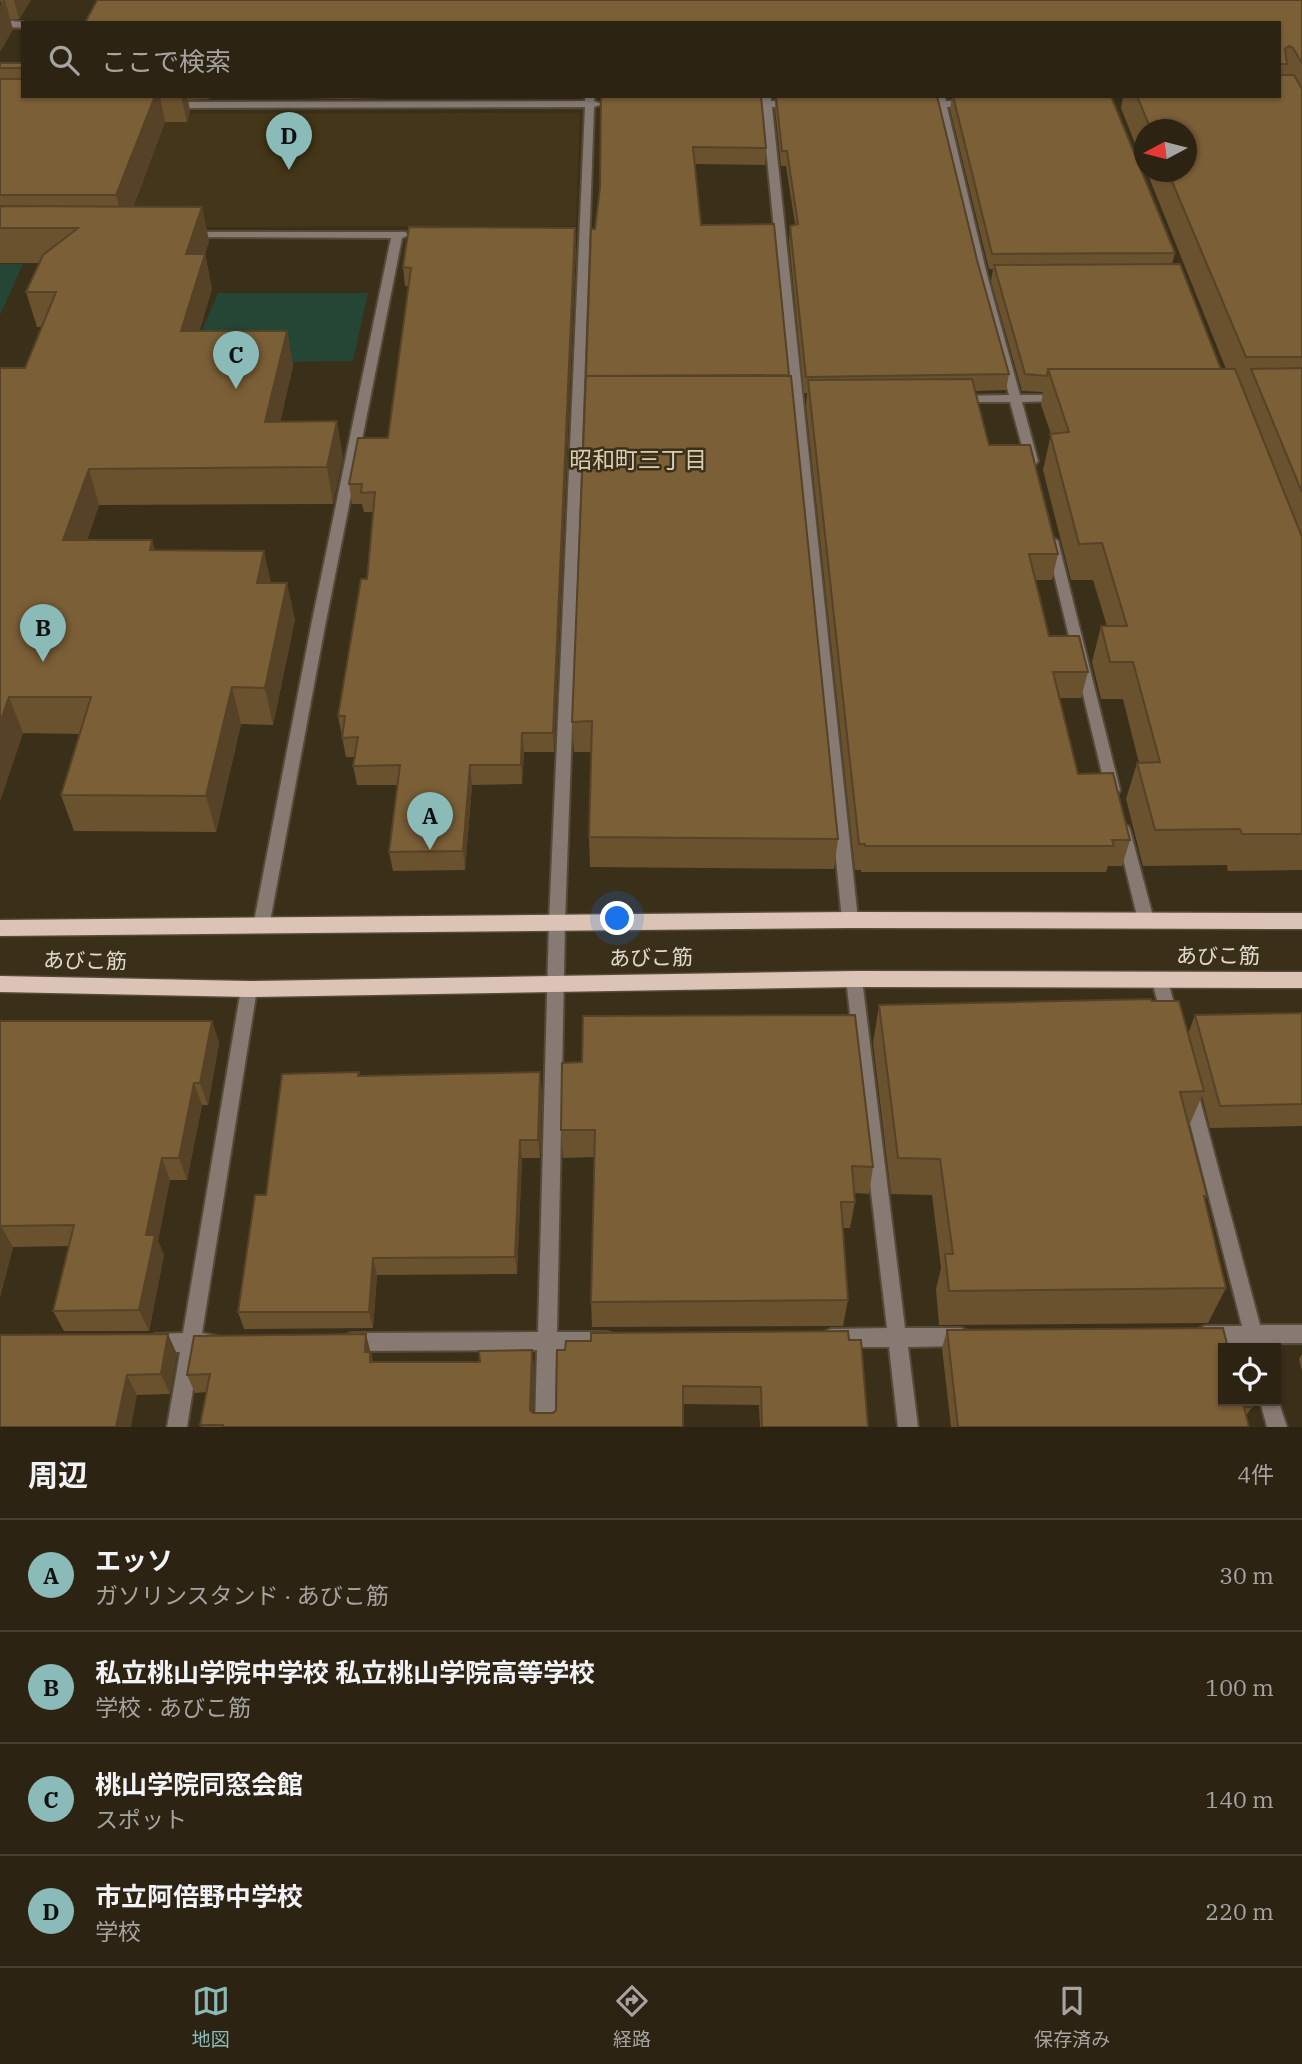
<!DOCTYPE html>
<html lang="ja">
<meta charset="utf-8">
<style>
body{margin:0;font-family:"IBM Plex Serif","Noto Sans JP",serif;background:#342b1c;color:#f1f3f6}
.controls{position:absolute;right:21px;bottom:21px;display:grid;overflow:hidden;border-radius:0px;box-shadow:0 2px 5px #0004}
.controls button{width:63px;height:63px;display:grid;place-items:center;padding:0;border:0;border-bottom:2px solid #484033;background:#2c2313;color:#f1f3f6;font:35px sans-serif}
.compass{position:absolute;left:1134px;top:119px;width:63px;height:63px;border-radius:50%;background:#2c2313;box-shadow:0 2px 5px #0004;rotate:263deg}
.you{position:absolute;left:618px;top:919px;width:24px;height:24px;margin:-18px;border:5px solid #fff;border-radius:50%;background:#1a73e8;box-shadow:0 0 0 10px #1a73e833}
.badge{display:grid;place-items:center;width:46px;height:46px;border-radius:50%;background:#8bbbb9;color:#111;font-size:23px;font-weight:700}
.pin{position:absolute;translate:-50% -58px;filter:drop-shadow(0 2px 4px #0008)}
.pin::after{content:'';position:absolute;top:37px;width:24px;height:21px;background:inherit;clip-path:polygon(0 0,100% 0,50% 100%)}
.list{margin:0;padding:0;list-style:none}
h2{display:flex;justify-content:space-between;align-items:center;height:91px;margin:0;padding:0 28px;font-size:30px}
h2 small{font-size:23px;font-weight:400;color:#a6a4a0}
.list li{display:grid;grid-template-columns:46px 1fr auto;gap:21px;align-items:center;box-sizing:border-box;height:112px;padding:0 28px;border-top:2px solid #484033}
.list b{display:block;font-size:26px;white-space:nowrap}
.list p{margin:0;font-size:23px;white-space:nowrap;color:#a6a4a0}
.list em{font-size:23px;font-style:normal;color:#a6a4a0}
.icon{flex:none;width:38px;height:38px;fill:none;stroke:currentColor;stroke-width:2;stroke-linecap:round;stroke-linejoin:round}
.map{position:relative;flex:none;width:1302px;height:1427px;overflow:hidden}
.search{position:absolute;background:#2c2313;box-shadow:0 2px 5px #0004;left:21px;right:21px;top:21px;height:77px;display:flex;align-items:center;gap:18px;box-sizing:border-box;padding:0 24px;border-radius:0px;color:#a6a4a0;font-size:26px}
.sheet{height:539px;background:#2c2313}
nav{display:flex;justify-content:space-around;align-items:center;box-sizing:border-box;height:98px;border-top:2px solid #484033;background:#2c2313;font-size:19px;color:#a6a4a0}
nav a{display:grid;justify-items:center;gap:4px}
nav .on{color:#8bbbb9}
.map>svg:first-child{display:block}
.built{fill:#443618}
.green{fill:#254535}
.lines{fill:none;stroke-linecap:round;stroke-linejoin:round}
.street-casing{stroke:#554a36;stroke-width:4}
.primary-casing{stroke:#554a36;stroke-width:3}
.street{fill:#867a73;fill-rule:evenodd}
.primary{fill:#dbc3b5;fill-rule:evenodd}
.wall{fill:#6a522f}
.shaded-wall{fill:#564226}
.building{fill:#7b5f37;stroke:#564226;stroke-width:2}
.labels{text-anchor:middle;stroke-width:5;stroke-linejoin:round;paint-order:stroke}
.street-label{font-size:21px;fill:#e1dacd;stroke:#3a2f19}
.neighbourhood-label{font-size:23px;fill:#dacdb2;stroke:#3a2f19}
</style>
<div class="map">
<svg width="1302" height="1427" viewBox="0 0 1302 1427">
<rect width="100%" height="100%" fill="#3a2f19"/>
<path class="built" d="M580,113L576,226L0,228V114Z"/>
<path class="green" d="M0,264H23L0,315Z
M218,293H368L353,361L188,363Z"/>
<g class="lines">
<defs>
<path id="street" d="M0,20L23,22L24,23L23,28L0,26Z
M585,96H595L594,101L602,104L594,107L565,922L557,1332H608L615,1335L617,1341L615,1347L608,1350H556L555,1427H535L537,1350L351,1351L344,1348L342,1342L344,1336L351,1333L538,1332L549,922L585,107L173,108L168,105L173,102L585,101Z
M761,96H771V101H793L798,104L793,107H772L858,920L856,924L850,926L844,924L842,920L762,107H743L738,104L743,101H762Z
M936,96H944L946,101H968L973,104L968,107H947L987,275L1020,395H1059L1065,398L1059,401L1022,402L1038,461L1036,464L1032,465L1026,461L1010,402H960L954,399L960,396L1009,395L977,275L938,107H922L917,104L922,101H936Z
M191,232H405L410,235L402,238L325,626L269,927L267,931L261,933L255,931L253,927L311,626L391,238L187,237V233Z
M1052,537L1058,541L1120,790L1118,794H1108L1106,790L1046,541Z
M1123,824L1128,826L1130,830L1154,920L1152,924L1146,926L1140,924L1138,920L1116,830L1118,826Z
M854,972L860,974L862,979L905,1328H961L968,1331L970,1337L968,1343L961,1346L908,1347L918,1427H898L889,1347H831L824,1344L822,1338L824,1332L831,1329L887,1328L846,979L848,974Z
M1160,974L1166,976L1168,981L1178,1019L1176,1024L1170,1026L1164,1024L1162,1019L1152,981L1154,976Z
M249,982L255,984L257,989L202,1333L216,1336L218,1342L216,1348L199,1351L187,1427H167L180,1352H155L148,1349L146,1343L148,1337L155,1334L183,1333L241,989L243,984Z
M1191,1089L1197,1091L1199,1096L1260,1325H1302V1343H1265L1266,1348H1248L1246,1344H1205L1198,1341L1196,1335L1198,1329L1205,1326H1242L1183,1096L1185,1091Z
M1276,1394L1287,1427H1267L1260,1401H1276Z"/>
<path id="primary" d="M850,912L1302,913V929L850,928L0,936V920Z
M854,971L1302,972V988L854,987L249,997L0,992V976L249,981Z"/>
</defs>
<use href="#street" class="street-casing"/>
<use href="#primary" class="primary-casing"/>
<use href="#street" class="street"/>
<use href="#primary" class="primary"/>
</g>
<path class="wall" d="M0,0H31L19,19H10L13,30Z
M1302,0V870L1228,871L1227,865L1143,866L1126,799L1137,763H1139L1123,699H1101L1092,662L1101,626H1107L1093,580H1071L1043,470L1051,434L1041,405L1043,392L1022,391L991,281L993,269H989L950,109L952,97H947V96H1111L1175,253L1172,264L1221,369H1226L1147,172H1186V130H1144V166L1121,108L1123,97H1117L1116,96H1279V23Z
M0,63H23V96H467L346,99L210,96L209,99L188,100L190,111L187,122H165L133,207H202L209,241L205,254L212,289L199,331H287L293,366L280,422L343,457L333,504L99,505L87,540H152L155,550L271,583L295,619L273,725L241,724L216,832L74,831L61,795L80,734L23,733L0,801V368H25L42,327H37L26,292L39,263H0Z
M601,96L766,148L765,165L695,164L701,225L838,839L834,869L590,867L589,837L591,752H574L572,722L586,376L595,229L600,187Z
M773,96H937L977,260L1009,374L1006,390L975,391L989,445L1058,554L1052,580H1036L1049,636L1088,672L1081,698H1060L1078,774L1130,840L1122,866H1108L1106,872H861V870H855L806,406L807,393H804L789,241L790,226L795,224L786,166H781L775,109V98H774Z
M575,228L576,247L554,752H524L522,784L472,785L465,870L393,871L389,852L398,785H357L353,766L355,757H346L338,716L367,579L373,512H364L362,504H352L349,484L388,438L409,286H405L403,267Z
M1152,1001L1188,1034L1195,1015L1302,1013V1126L1210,1128L1202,1096L1189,1126L1207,1196L1205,1199L1226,1288L1208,1323L939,1325L936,1289L941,1268L932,1195L891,1194L873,1043L879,1005Z
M0,1021H212L219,1043L208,1105H202L187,1180H170L158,1241L164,1255L149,1331H64L53,1311L69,1246L13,1247L0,1297Z
M562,1063L873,1167L869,1194L854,1193L855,1202L850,1228H843L848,1300L843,1326L592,1327L591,1302L595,1157L563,1158L561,1130Z
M360,1076L542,1091L540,1158H522L517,1274L377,1275L373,1328L244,1329L238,1312L266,1195Z
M947,1330L1223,1348L1252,1407L1246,1416L1249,1427H951L942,1348Z
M849,1340L868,1427H760L759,1405L683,1404V1427H201L200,1425L207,1392L195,1393L187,1375L371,1352L373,1362H480L532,1350L534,1368L533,1412L553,1413Z
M177,1354L170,1394L137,1395L0,1427Z
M1302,1354V1371L1299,1359Z"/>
<path class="shaded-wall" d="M3,0H5L13,30L0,52V6Z
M14,0H31L19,19Z
M155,96H160L165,122L124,229L116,195Z
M181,96H187L190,111L187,122Z
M202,207L209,241L205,254L212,289L189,367L181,331L186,254Z
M575,228L576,247L554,752L553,733Z
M287,331L293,366L272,458L265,422Z
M337,421L343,457L333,504L327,467Z
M89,469L99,505L75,577L63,540Z
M152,540L162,577L150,550Z
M264,551L272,587L257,583Z
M287,583L295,619L273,725L265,688Z
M232,687L241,724L216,832L206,796Z
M9,697L23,733L0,801V723Z
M522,733L524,752L522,784L521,765Z
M470,765L472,785L465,870L463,851Z
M212,1021L219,1043L208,1105L200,1083Z
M540,1072L542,1091L540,1158L538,1140Z
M194,1083L202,1105L187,1180L179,1158Z
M520,1140L522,1158L517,1274L515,1257Z
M162,1158L170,1180L158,1241L164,1255L149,1331L139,1310L146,1235Z
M1,1226L13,1247L0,1297V1229Z
M373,1258L377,1275L373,1328L369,1312Z
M168,1334L177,1354L170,1394L161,1374Z
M366,1334L375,1370L374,1380L365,1352Z
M532,1350L534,1368L532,1427L530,1410Z
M127,1375L137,1395L131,1427H116Z"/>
<path class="building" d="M97,0H1302V63L1293,48L1289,46L1285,49L1287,64H1279V23H85Z
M0,63H23V68H0Z
M1279,75H1294L1302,89V357H1246L1168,172H1186V130H1151L1137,96H1279Z
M0,79H23V96H155L116,195H0Z
M601,96H761L766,148L693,147L701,225L774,224L789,375L586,376L591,229H595L600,187Z
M776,96H937L977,260L1009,374L806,377L790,226L798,224L787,151H782Z
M953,96H1111L1175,253L992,254Z
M0,206L202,207L186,254H205L181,331H287L265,422L337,421L327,467L89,469L63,540H152L150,550L264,551L257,583H287L265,688L232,687L206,796L61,795L91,697H9L0,723V368H25L56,292H26L43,255L78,228H0Z
M409,227L575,228L553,733H522L521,765H470L463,851L389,852L400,765L353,766L358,737L342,738L345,716H338L361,579H367L375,492L361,493L362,484H349L358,438H388L411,268L403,267Z
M1180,264L1221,369H1048L1047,376L1025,374L994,265Z
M1302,368V492L1251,369Z
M1048,369H1235L1302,537V834H1242L1240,829L1155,830L1137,763L1160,762L1133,662H1110L1101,626H1127L1102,543L1079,544L1050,434L1069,432Z
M586,376H791L838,839L589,837L592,721L572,722Z
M972,379L989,445H1030L1058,554H1029L1049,636H1079L1088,672H1053L1078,774L1113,773L1130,840H1112L1114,846H865V844H859L808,380Z
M1151,999L1152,1001H1179L1204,1091L1180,1092L1207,1196H1204L1226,1288L949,1291L945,1254H953L940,1159L898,1158L879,1005Z
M1302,1013V1104L1220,1106L1195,1015Z
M855,1015L873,1167L852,1166L855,1202H841L848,1300L591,1302L595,1130H561L562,1063L582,1062L583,1016Z
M0,1021H212L200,1083H194L179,1158H162L146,1235H155L139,1310L53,1311L74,1225L1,1226L0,1229Z
M359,1072L358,1076L540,1072L538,1140H520L515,1257L373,1258L369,1312H238L255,1195H266L282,1074Z
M1223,1328L1228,1348H1223V1401H1250L1252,1407H1244L1249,1427H958L947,1330Z
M848,1331L849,1340H861L868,1427H762L761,1387L683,1386V1427H223V1425H200L210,1374L187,1375L194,1336L366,1334L365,1352H370V1362H480L479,1351L532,1350L530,1410L533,1413H553L556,1410L557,1350H565L566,1341H591V1333Z
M168,1334L161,1374L127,1375L116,1427H0V1335Z"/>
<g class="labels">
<g class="street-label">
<text x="1218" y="963">あびこ筋</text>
<text transform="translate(651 958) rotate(-1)" y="7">あびこ筋</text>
<text transform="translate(85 961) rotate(1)" y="7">あびこ筋</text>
</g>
<g class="neighbourhood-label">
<text x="638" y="468">昭和町三丁目</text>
</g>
</g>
</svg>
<div class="controls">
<button><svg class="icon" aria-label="locate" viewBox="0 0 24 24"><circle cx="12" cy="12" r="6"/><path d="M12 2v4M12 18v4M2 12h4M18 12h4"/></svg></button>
</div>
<svg class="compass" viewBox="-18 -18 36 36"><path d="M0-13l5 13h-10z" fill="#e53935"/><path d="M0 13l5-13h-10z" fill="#a6a4a0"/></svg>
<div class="you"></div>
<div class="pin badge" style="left:430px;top:850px">A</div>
<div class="pin badge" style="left:43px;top:662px">B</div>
<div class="pin badge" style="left:236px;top:389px">C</div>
<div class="pin badge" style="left:289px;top:170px">D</div>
<div class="search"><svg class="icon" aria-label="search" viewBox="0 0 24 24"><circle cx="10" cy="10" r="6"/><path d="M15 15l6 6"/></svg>ここで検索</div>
</div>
<section class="sheet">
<h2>周辺<small>4件</small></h2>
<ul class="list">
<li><span class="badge">A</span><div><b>エッソ</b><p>ガソリンスタンド · あびこ筋</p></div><em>30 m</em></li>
<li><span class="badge">B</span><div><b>私立桃山学院中学校 私立桃山学院高等学校</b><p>学校 · あびこ筋</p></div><em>100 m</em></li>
<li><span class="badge">C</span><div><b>桃山学院同窓会館</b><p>スポット</p></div><em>140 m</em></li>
<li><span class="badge">D</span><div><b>市立阿倍野中学校</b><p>学校</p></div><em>220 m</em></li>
</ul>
</section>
<nav>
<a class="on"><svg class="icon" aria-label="map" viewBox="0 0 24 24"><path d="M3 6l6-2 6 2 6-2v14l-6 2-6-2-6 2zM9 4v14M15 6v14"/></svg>地図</a>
<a><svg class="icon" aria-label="directions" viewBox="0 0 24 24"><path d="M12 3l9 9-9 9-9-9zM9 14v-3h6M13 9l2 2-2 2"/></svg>経路</a>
<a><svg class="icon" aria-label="saved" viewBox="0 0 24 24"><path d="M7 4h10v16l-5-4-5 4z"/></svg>保存済み</a>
</nav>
